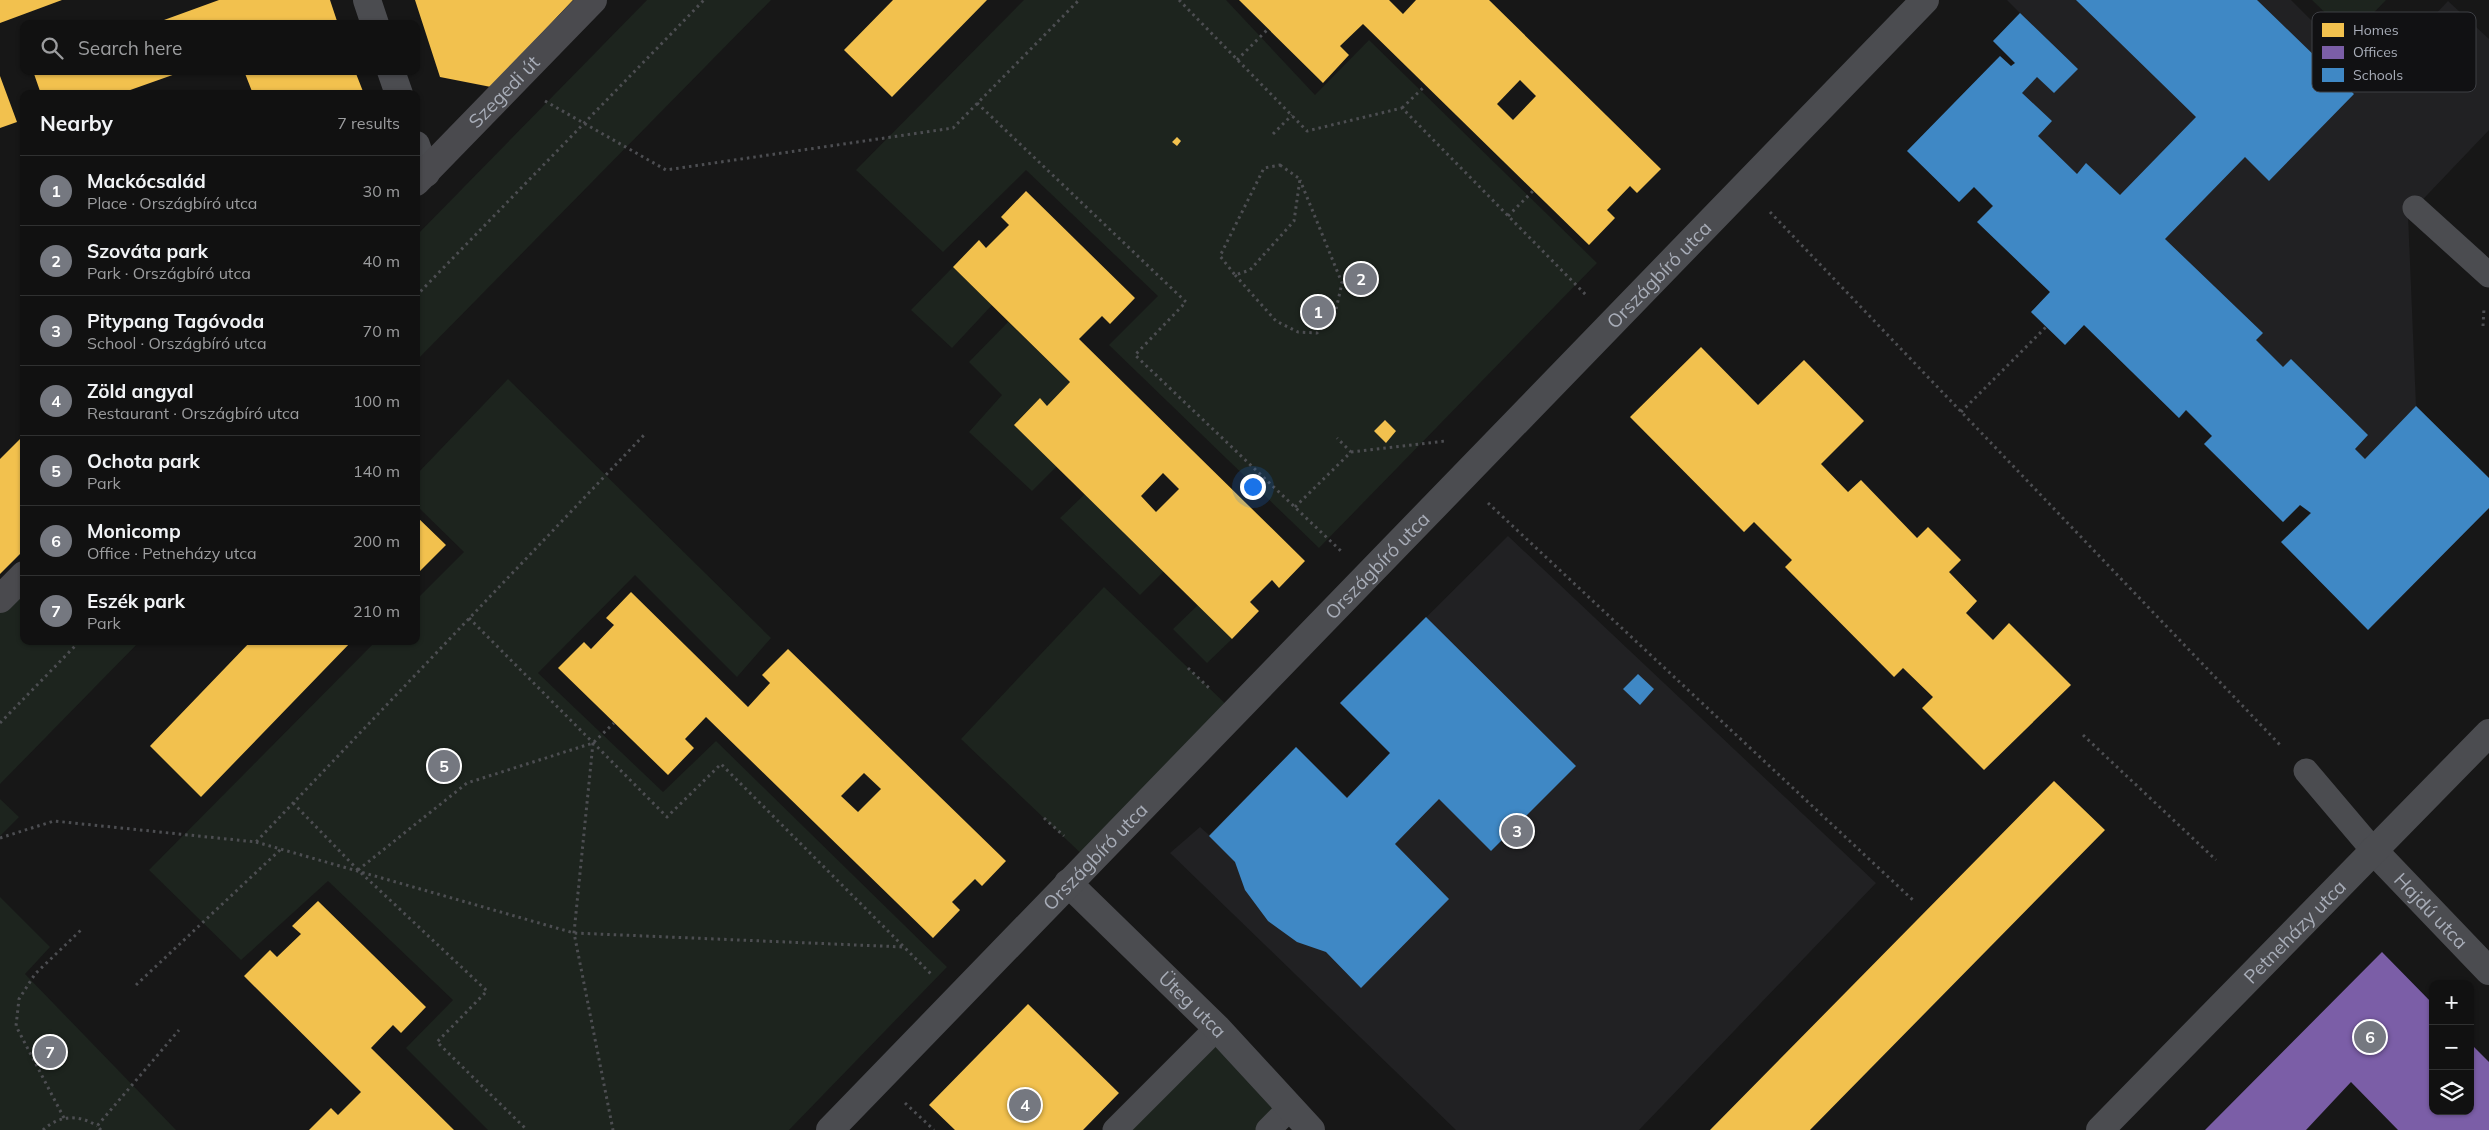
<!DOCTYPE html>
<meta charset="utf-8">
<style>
body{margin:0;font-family:Mulish,sans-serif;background:#1a1a1a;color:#f1f3f6}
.controls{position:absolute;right:15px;bottom:15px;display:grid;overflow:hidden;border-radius:10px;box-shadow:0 1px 4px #0004}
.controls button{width:45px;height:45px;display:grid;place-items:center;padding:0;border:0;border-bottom:1px solid #303131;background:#111;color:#f1f3f6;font:25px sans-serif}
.you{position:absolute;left:1252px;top:486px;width:18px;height:18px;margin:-12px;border:4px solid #fff;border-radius:50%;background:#1a73e8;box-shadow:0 0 0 8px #1a73e833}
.badge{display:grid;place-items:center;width:32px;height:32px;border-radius:50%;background:#757880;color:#fff;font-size:16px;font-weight:700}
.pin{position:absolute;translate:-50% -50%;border:2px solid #fff;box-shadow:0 1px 5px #0006}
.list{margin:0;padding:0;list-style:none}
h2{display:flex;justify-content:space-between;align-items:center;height:65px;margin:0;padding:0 20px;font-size:21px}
h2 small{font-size:16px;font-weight:400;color:#9c9d9f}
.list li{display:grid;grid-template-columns:32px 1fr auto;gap:15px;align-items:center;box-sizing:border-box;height:70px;padding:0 20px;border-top:1px solid #303131}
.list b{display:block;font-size:19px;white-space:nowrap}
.list p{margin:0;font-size:16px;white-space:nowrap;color:#9c9d9f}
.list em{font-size:16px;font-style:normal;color:#9c9d9f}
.icon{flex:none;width:28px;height:28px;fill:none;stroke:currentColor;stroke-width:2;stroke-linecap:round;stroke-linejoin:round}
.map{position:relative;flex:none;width:2489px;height:1130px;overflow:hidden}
.search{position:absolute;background:#111;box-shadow:0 1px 4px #0004;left:20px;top:20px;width:400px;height:55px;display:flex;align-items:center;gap:12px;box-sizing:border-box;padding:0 18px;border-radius:10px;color:#9c9d9f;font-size:19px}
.panel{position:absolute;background:#111;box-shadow:0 1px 4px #0004;left:20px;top:90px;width:400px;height:555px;border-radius:10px}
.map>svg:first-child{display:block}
.built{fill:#212123}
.green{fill:#1d241e}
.homes{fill:#f2c14e;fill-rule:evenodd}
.offices{fill:#7b5ea7}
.schools{fill:#3f88c5}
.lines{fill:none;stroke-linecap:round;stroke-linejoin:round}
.path{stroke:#4d4e52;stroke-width:3;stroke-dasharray:2.5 4;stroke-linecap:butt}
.lane{stroke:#4b4c50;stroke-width:25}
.street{stroke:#4b4c50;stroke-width:28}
.secondary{stroke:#4a4a4e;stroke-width:28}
.labels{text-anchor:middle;stroke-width:5;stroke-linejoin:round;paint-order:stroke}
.street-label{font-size:19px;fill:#a8adb8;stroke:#111113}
.key{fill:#111113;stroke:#3e4045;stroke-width:1}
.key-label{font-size:14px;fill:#a8adb8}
</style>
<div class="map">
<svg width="2489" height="1130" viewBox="0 0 2489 1130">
<rect width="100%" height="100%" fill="#171717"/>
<path class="built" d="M2007,0H2291L2372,81L2448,1L2489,39V130L2408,215L2416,406L2489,478V508L2368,630L2281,542L2310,513L2300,505L2283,522L2204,444L2212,435L2186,411L2179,418L2084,325L2065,345L2031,312L2050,292L1977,222L1992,206L1974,187L1959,202L1907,151L2000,56L2011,66L2015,63L1993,41L2020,13Z
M1508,536L1876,883L1639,1130H1456L1170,853L1200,827L1209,835L1296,747L1347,797L1390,753L1340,703Z"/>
<path class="green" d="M647,0H771L416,361V236Z
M1024,0H1226L1315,95L1369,40L1597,263L1319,548L1109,345L1158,296L1026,170L943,252L856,170Z
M2312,0H2386L2350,37Z
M953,267L992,305L952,348L911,310Z
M1008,322L1070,382L1047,406L1040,398L1014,424L1057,466L1032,491L969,432L1002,395L969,362Z
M508,379L771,638L737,677L635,575L538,673L663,792L716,741L947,967L789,1130H488L406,1048L453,1000L328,881L241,960L149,870L376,641H416V600L464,552L416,505V475Z
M1085,494L1164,571L1140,595L1060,518Z
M24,575V641H140L0,784V599Z
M1104,587L1234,712L1090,862L961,739Z
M1198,605L1232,639L1207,663L1173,629Z
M0,799L19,817L0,836Z
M0,897L50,947L25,974L176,1130H0Z
M1217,1028L1290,1108L1268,1130H1115Z"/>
<path class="homes" d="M0,0H62L0,23Z
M219,0H330L338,24H153Z
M415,0H573L491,87L440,77Z
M893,0H987L892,97L844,50Z
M1239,0H1389L1403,14L1416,0H1489L1661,169L1637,193L1630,186L1607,210L1615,218L1589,245L1363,24L1340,46L1349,55L1323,83ZM1520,80L1536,96L1513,120L1497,104Z
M33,71H181V72L119,94H41Z
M244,71H355L364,94H253Z
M0,76L17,122L0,128Z
M1177,137L1181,141L1177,146L1172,142Z
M1026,191L1135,298L1110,324L1102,316L1079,339L1305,561L1279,588L1272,580L1250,602L1259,611L1232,639L1014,425L1040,398L1047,406L1070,382L953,267L979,240L986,248L1009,225L1001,217ZM1163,473L1179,489L1156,512L1141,496Z
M1701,347L1758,405L1804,360L1864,421L1821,464L1848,492L1861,480L1917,538L1928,527L1961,560L1949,572L1977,601L1966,613L1993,640L2009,623L2071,685L1984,770L1922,708L1933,697L1903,668L1894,677L1785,567L1792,560L1754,522L1744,532L1630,417Z
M1385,420L1396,431L1386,443L1374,431Z
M24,435V550L0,574V459Z
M416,516L446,545L416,575Z
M631,592L748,707L770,683L762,675L788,649L1006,861L982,886L975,879L952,902L960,910L933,938L706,717L685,739L694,748L668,775L558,668L584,642L591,649L614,625L606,618ZM864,773L881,789L858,812L841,796Z
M251,641H352L201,797L150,746Z
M2054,781L2105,830L1810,1130H1710Z
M318,901L426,1007L401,1033L393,1025L371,1048L454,1130H309L331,1108L338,1115L361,1092L244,976L270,950L277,957L301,934L292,926Z
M1028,1004L1119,1093L1083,1130H955L929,1105Z"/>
<path class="offices" d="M2382,952L2433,1004V1111H2470V1043L2489,1062V1130H2398L2351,1082L2306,1130H2205Z"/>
<path class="schools" d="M2076,0H2257L2354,94L2269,181L2245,157L2165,239L2263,333L2256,340L2283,367L2291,359L2368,435L2355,449L2365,459L2416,406L2489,478V508L2368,630L2281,542L2311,513L2300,505L2283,522L2204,444L2212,436L2186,410L2179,418L2084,325L2065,345L2031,312L2050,292L1977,222L1993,206L1974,187L1959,202L1907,151L2000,56L2011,66L2015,63L1993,41L2020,13L2078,69L2054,93L2037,77L2022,93L2052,121L2038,136L2077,174L2086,163L2120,195L2196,117Z
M1426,617L1576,766L1491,851L1439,799L1395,844L1449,899L1361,988L1326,952L1297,942L1268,921L1245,890L1235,862L1209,836L1296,747L1347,798L1390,753L1340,703Z
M1638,674L1654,689L1640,705L1623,689Z"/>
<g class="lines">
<path class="path" d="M1179,0L1307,131L1402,108L1587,296
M1237,60L1268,29
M545,101L666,170L953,128L1079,0
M977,103L1186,302L1135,355L1342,552
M1402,108L1425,86
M1273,134L1292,115
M1280,165L1300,179L1294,221L1250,270L1235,275L1220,256L1264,168Z
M1770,212L2282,747
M1508,216L1533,191
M1235,275L1276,321L1298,332L1317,333L1335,314L1342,283L1300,180
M416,296L704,0
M2483,326L2484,308
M1961,412L2046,327
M1351,452L1445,441
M1488,503L1915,902
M1295,507L1351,452L1337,438
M469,618L667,817L721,764L931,974
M1188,668L1209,688
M0,723L80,641
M2083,735L2216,860
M593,743L574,933L613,1130
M293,803L358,870L487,991L437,1042L527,1130
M1044,818L1064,836
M0,838L54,821L256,842L644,435
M256,842L574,933L904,947
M358,870L467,783L593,743L614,723
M136,985L281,849
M905,1103L934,1130
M64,1118L16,1026L19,999L35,974L82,929
M43,1130C59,1115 79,1114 97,1126
M101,1130L97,1126L179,1030"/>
<path class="lane" d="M2415,208L2489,275
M2306,771L2373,850
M1115,1130L1217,1028
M1268,1130L1290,1108"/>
<g class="street">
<path d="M367,0L375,24"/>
<path d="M391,71L399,94"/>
<path d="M416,145L426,173"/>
<path id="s1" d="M2373,850L2489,971"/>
<path id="s2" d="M1068,883L1217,1028L1311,1130"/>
<path id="s3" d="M830,1130L1925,0"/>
<path id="s4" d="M2100,1130L2489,733"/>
</g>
<g class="secondary">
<path id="s5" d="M416,182L593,0"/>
<path d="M0,599L24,575"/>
</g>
</g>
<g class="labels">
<g class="street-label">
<text dy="7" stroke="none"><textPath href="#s5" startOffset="126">Szegedi út</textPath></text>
<text dy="7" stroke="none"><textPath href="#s3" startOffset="1191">Országbíró utca</textPath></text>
<text dy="7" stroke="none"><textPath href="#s3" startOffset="786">Országbíró utca</textPath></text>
<text dy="7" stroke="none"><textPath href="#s3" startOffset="381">Országbíró utca</textPath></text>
<text dy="7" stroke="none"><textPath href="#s1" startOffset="84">Hajdú utca</textPath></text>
<text dy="7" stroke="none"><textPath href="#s4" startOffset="278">Petneházy utca</textPath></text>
<text dy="7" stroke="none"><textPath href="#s2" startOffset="174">Üteg utca</textPath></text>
</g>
</g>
<rect x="2312" y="12" width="164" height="80" rx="8" class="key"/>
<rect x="2322" y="23" width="22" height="14" fill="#f2c14e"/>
<rect x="2322" y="46" width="22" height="13" fill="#7b5ea7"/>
<rect x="2322" y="68" width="22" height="14" fill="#3f88c5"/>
<g class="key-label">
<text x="2353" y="35">Homes</text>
<text x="2353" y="57">Offices</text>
<text x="2353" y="80">Schools</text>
</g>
</svg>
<div class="controls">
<button>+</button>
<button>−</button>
<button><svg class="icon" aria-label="layers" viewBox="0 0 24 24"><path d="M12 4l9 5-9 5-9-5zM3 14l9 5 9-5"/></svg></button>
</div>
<div class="you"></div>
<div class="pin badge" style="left:1318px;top:312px">1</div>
<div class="pin badge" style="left:1361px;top:279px">2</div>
<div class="pin badge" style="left:1517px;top:831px">3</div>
<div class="pin badge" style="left:1025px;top:1105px">4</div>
<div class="pin badge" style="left:444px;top:766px">5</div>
<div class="pin badge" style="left:2370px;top:1037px">6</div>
<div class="pin badge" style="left:50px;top:1052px">7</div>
<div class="search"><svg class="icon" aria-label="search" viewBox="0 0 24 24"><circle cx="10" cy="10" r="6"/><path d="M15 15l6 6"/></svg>Search here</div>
<section class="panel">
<h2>Nearby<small>7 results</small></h2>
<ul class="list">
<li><span class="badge">1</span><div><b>Mackócsalád</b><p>Place · Országbíró utca</p></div><em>30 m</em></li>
<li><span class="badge">2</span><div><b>Szováta park</b><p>Park · Országbíró utca</p></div><em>40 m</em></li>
<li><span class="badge">3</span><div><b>Pitypang Tagóvoda</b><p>School · Országbíró utca</p></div><em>70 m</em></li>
<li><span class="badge">4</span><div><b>Zöld angyal</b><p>Restaurant · Országbíró utca</p></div><em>100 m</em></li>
<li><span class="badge">5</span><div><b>Ochota park</b><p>Park</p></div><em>140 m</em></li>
<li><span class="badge">6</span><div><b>Monicomp</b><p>Office · Petneházy utca</p></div><em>200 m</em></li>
<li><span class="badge">7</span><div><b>Eszék park</b><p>Park</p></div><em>210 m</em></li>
</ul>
</section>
</div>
